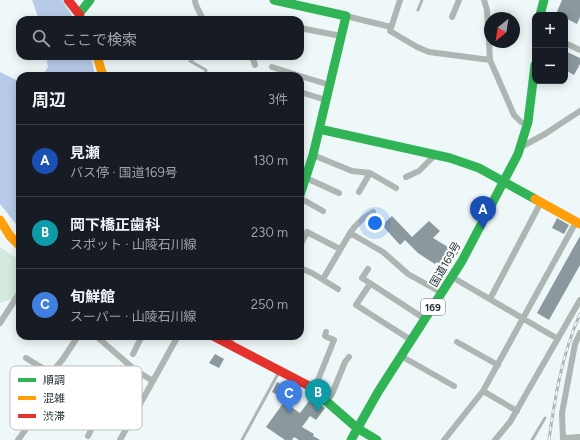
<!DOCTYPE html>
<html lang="ja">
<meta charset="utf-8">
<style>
body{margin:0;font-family:Figtree,"Noto Sans JP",sans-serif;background:#20242c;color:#f1f3f6}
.controls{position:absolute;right:12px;top:12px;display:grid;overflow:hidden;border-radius:8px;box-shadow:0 2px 10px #0003}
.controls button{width:36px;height:36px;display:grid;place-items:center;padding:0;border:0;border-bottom:1px solid #363941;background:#171b24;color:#f1f3f6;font:20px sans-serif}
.compass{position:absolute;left:484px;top:12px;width:36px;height:36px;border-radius:50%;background:#171b24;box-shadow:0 2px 10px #0003;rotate:210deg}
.you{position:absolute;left:375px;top:223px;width:14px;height:14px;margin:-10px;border:3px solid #fff;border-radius:50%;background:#1a73e8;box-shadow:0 0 0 6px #1a73e833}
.badge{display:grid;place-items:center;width:26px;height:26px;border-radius:50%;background:#ea580c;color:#fff;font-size:13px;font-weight:700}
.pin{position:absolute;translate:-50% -33px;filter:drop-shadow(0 1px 2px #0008)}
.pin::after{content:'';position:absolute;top:21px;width:14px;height:12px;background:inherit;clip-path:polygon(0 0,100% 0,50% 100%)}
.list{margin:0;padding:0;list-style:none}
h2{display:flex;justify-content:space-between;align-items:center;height:52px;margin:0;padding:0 16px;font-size:17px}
h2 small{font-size:13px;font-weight:400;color:#9ea1a6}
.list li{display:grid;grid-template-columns:26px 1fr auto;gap:12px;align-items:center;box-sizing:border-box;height:72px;padding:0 16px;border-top:1px solid #363941}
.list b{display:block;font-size:15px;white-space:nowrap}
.list p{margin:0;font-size:13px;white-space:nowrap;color:#9ea1a6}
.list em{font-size:13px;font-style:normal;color:#9ea1a6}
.icon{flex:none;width:22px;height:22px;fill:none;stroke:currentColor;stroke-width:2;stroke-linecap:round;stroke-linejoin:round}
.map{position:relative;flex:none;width:580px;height:440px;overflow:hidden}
.search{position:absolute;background:#171b24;box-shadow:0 2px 10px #0003;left:16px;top:16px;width:288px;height:44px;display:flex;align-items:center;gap:10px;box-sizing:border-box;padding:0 14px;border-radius:12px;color:#9ea1a6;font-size:15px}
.panel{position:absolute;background:#171b24;box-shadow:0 2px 10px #0003;left:16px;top:72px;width:288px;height:268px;border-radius:12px}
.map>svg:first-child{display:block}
.green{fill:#d5eadd}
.water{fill:#b7cbe9}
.building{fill:#8b999e}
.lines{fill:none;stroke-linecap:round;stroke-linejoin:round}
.lane{stroke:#aeb6b4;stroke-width:3}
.street{stroke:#aeb6b4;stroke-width:6}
.fast{stroke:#30b455;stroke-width:9}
.slow{stroke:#ff9f0a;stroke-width:9}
.jam{stroke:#e5322d;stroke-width:9}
.rail-casing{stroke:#afb7b7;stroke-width:3}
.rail{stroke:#fff;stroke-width:1.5;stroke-dasharray:4.5;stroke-linecap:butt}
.labels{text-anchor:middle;stroke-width:4;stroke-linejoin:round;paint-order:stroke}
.shield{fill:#fff;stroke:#616c6d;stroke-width:1}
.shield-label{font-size:10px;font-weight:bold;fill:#1d2d2f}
.street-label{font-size:11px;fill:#1d2d2f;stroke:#fff}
.key{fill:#fff;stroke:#bbc0c1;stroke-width:1}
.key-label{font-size:11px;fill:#1d2d2f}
</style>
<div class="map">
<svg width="580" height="440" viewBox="0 0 580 440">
<rect width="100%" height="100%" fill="#eff8f9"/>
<path class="green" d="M0,247L18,259L20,268V287L13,299L0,303Z"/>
<path class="water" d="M32,0H62L75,20H39Z
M46,56H91L95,76H42L48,67Z
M0,72L20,82V229L0,204Z"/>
<path class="building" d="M562,0H580V17L577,24L565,18V15L556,14Z
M565,51L580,58V64L574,75L565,70Z
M392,216L412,237L429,221L440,231L433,238L453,250L454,248L459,251L448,268L437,262L435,264L427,259L418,253L405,240L400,245L382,225Z
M557,218L569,225L564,234L552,228Z
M580,236V265L549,320L537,313Z
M215,354L224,359L219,368L209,363Z
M277,382L288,388L282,400L278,398L279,396L272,392Z
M312,397L325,408L316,420L310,416L302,427L314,434L313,436L320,440H299L294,437L292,440H285L266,427L284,402L300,413Z"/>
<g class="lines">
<path class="lane" d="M418,10L422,0
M192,58L190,61L206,70L205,76
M242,440L279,372
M532,440L545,418"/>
<path class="street" d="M195,0C195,7 201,13 203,20
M400,0L390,31L417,47L429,52L490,60
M484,0L487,10L490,60L514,115L521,122L528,125
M346,16L391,27
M452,17L459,0
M300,28L341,36
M565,43L580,50
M252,56L255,65
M192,58V56
M272,67L300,76
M300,76L330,85
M300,92L326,100
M521,147L545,134L580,111
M313,155L352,171L370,173L396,188
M406,177L419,171L435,155
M306,178L339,193
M359,192L370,173
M300,198L323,211
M350,233C356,224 364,217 373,212
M300,246L307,232L340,249
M300,268L312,273L338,289
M368,269L362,278L425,319
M452,277L558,339
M323,279L350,233L383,252L408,274L442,293
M370,284L356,305L411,340
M490,299L541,202
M0,323L20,292
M43,336H44
M96,336L135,370L153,381
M457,342L498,365
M229,344L233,336
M133,354L142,336
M401,356L454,386
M26,358L130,421
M314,390L334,340L325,336L326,332
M483,391L517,411
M89,396L104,371
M327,401L332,394L345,362L349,357
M63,420L79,390
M88,436L103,405
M563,438L580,437
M18,440L26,429L32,412L38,389L63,359L78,336
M120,440L178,336
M444,440L483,391L576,222
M495,440L510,422L580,300
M563,440L562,413L575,344L580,333"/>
<path class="fast" d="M274,0L346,16L313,155L300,195
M79,14L90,0
M540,15L544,0
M319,129L450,158L479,168L535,199
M318,394L357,428L377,440
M351,440L378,392L462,261L518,154L528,122L535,65"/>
<path class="slow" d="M97,56L103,76
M535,199L580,224
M0,220L10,236L20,246"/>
<path class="jam" d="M68,0L79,14L81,20
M213,336L309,386L318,394"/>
<defs>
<path id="rail" d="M549,440C555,397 562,354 580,314"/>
</defs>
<use href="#rail" class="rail-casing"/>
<use href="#rail" class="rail"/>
</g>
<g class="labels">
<rect class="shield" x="421" y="299" width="24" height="16" rx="3"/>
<g class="shield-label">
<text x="433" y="311">169</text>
</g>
<g class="street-label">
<text transform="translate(445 264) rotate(-60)" y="4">国道169号</text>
</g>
</g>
<rect x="10" y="366" width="132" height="64" rx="6" class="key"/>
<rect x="18" y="378" width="18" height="4" fill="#30b455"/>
<rect x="18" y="396" width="18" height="4" fill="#ff9f0a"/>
<rect x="18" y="414" width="18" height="4" fill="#e5322d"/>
<g class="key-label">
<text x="43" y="384">順調</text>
<text x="43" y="402">混雑</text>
<text x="43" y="420">渋滞</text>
</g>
</svg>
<div class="controls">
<button>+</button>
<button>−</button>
</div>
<svg class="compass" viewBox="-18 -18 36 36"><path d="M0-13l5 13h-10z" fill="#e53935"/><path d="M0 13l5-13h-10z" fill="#9ea1a6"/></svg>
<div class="you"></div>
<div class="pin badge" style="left:483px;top:229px;background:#1a4fb4">A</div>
<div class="pin badge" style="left:318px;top:412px;background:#0f9aa8">B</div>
<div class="pin badge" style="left:289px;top:413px;background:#3f7fe0">C</div>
<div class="search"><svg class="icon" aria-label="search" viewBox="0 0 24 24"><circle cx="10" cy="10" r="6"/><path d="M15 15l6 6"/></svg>ここで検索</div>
<section class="panel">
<h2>周辺<small>3件</small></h2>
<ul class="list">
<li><span class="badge" style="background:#1a4fb4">A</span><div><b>見瀬</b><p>バス停 · 国道169号</p></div><em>130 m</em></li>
<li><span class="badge" style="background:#0f9aa8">B</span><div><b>岡下橋正歯科</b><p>スポット · 山陵石川線</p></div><em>230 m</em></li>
<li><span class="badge" style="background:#3f7fe0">C</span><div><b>旬鮮館</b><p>スーパー · 山陵石川線</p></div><em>250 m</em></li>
</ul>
</section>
</div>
